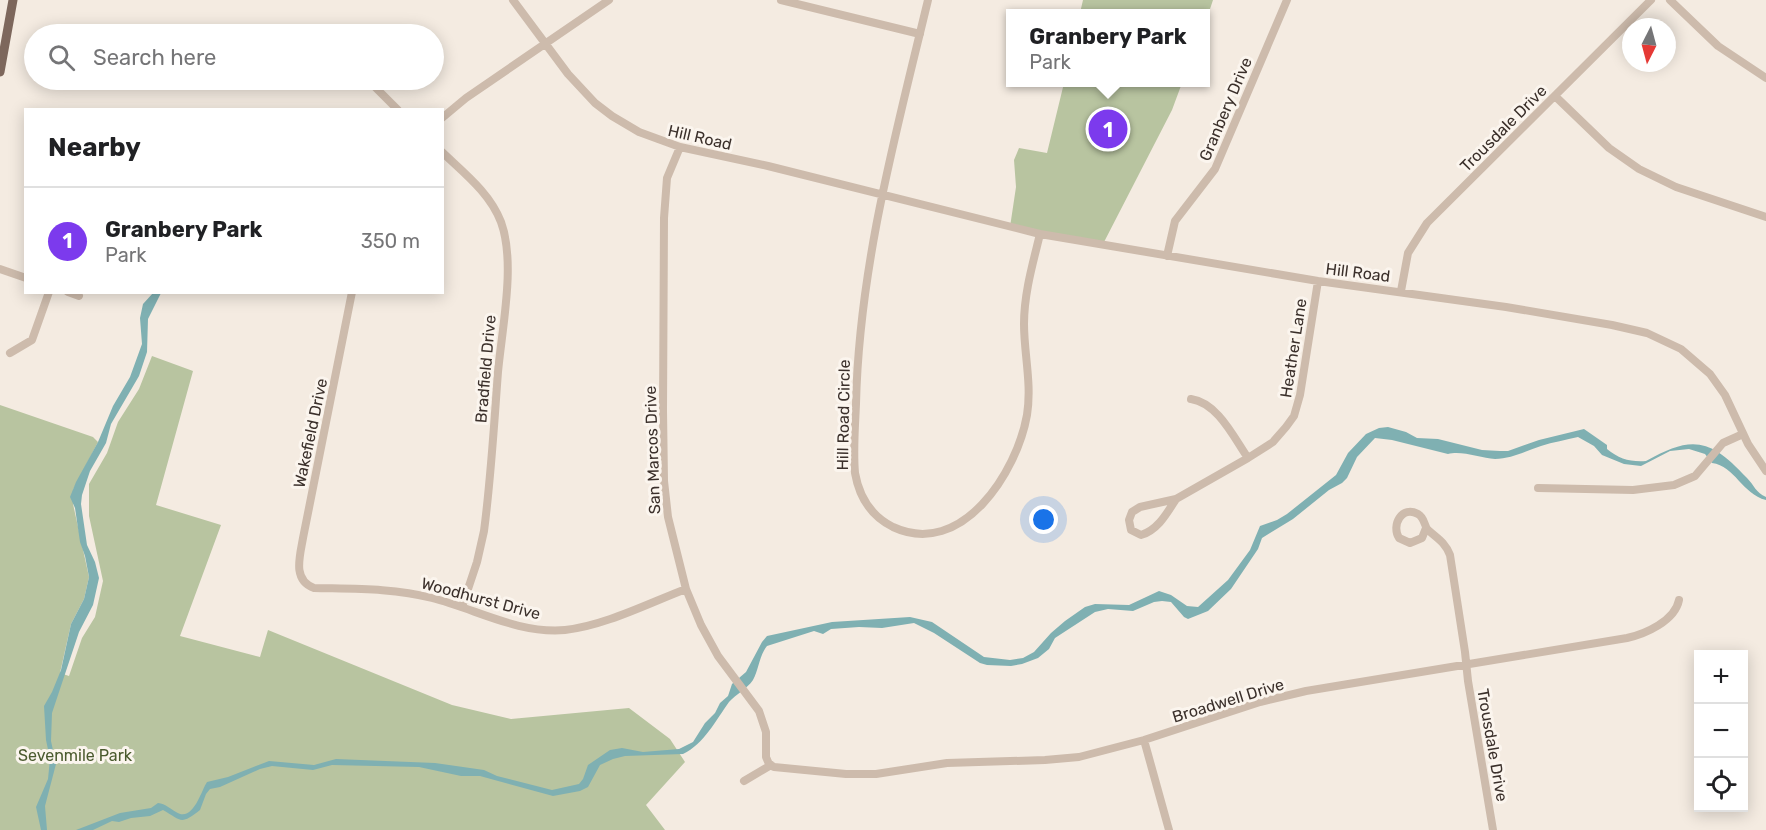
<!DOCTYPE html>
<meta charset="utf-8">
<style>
body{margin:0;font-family:Rubik,sans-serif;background:#f6f6f6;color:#202124}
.controls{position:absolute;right:18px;bottom:18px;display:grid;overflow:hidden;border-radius:0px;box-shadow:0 3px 15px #0003}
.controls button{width:54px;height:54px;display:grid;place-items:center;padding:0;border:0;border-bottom:2px solid #e0e0e0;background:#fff;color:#202124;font:30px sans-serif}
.compass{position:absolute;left:1622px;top:18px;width:54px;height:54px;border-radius:50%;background:#fff;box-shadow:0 3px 15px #0003;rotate:186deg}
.you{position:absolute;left:1044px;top:520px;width:21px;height:21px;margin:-15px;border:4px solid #fff;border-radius:50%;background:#1a73e8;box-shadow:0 0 0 9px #1a73e833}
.badge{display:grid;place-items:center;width:39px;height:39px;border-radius:50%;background:#7c3aed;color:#fff;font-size:20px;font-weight:700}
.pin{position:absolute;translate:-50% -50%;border:3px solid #fff;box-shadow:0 2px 6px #0006}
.popup{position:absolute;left:1006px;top:9px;width:204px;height:78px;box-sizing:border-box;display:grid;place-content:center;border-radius:0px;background:#fff;filter:drop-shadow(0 2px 4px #0005);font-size:20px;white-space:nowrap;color:#757577}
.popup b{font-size:22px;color:#202124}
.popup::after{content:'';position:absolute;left:50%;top:100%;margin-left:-12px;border:12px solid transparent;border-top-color:#fff}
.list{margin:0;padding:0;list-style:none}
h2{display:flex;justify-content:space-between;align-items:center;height:78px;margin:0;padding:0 24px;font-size:26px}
h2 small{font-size:20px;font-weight:400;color:#757577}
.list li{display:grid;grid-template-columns:39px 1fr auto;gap:18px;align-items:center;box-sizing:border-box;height:108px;padding:0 24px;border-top:2px solid #e0e0e0}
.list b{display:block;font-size:22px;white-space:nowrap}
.list p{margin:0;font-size:20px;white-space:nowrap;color:#757577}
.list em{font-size:20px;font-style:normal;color:#757577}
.icon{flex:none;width:33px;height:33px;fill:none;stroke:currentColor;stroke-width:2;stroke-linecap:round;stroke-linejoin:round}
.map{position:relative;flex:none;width:1766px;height:830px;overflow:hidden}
.search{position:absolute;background:#fff;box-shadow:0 3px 15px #0003;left:24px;top:24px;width:420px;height:66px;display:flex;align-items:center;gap:15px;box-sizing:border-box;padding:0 21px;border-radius:33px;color:#757577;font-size:22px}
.panel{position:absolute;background:#fff;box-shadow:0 3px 15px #0003;left:24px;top:108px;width:420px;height:186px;border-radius:0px}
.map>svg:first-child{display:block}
.green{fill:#b8c4a0}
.water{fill:#7fb0b2}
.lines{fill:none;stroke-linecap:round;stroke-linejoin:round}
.minor{stroke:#cdbbac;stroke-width:8}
.major{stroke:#7d675c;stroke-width:9}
.labels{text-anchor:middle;stroke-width:6;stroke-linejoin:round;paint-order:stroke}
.street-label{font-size:16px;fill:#3b302b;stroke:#fbf5ee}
.park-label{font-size:16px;fill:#4a5a2e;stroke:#fbf5ee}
</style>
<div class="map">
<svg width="1766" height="830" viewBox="0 0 1766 830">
<rect width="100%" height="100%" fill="#f4ebe1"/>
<path class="green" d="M1083,0H1213L1206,21V14L1080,13Z
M1064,83H1182L1172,110L1103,244L1010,227L1016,187L1014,160L1019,148L1047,153Z
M152,356L193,371L156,505L221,525L180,636L260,657L268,630L452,705L511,719L629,708L670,739L685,762L646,805L665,830H0V405L93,437L98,442L73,490V504L89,577L84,599L71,624L60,673L69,676L82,638L95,617L103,581L89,516V484L107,453L118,422L139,389Z"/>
<path class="water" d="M153,293H161L148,319L147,352L139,376L111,424L106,443L90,471L82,495L81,504L87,545L95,562L99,578L93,605L79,632L52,713L51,741L56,764L45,806L47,830H41L36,807L48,779L50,759L46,740L44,706L52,692L61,670L71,624L84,599L89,577L85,556L80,542L75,508L70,497L76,482L98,442L113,406L130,377L142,344L140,318L143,304Z
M1388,427L1406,432L1417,438L1438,439L1482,450L1500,451H1508L1539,440L1584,429L1607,445V449C1619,459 1630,462 1646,461C1692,435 1710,438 1747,478C1754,485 1756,493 1766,497V500C1742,494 1735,466 1712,463L1705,454L1689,449L1670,451L1641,466L1624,464L1602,455L1594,446L1578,437C1566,440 1553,442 1541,446C1526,451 1511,459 1495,459C1481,458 1461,450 1448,454L1392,440L1375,438L1357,457L1347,478L1342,483L1329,490L1293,519L1262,538L1258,549L1231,589L1208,611L1188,619L1184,617L1171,602L1162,601L1154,602L1133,611L1108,609L1095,612L1055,638L1049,649L1038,658L1022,664L1011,666L987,665L980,663L934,633L914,623L882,628L859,627L831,629L823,634L814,631L767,646C759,656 759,669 753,680C747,689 736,694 729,702C716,720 704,744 683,754L625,756L613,759L600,765L588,787L580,791L553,796L480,776H461L419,767L332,765L313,770L272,766L260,769L220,787L210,789L206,794L200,810C180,826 181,820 163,810L150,816L131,818L119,822L112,821L93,830H76L120,813L151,808L158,803C166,804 169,808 176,812C193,823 201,791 207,782L228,777L269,761L314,765L336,759L435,763L484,770L497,776L552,790L579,784L583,779L588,765L610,750L622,748L643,752L679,749L693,742L705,723L715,713L720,703L728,696L732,684L746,672L762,642L767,636L832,622L910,617L932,622L984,657L1010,660L1023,658L1034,652L1051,633L1065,621L1085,607L1095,604L1129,605L1159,591L1171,595L1187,606L1198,607L1228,580L1250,550L1260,526L1277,520L1287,514L1336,475L1348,453L1366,434L1379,428Z"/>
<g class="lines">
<path class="minor" d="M513,0L568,74L595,103L612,116L639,132L680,147L768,166L1040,234L1318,281L1506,307L1612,325L1647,333L1681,349L1710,374L1725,395L1748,444L1766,471
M781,0L920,34
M928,0C896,133 859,267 856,404C855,427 853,450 855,473C859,496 871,516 893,527C962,559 1017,472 1027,415C1032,384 1024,354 1024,324C1024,293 1033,263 1040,234
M1670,0L1718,46L1766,78
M373,85L398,110
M1555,96L1609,148L1639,169L1676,187L1766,217
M442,118L466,98L609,0
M680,147L667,178L664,218L663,411L664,481L668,517L686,589L701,625L718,656L759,711L766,732V757L769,764L774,767L846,774H876L947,763L1045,760L1079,757L1144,740L1260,702L1306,691L1627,638C1645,634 1675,621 1679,600
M442,152C464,173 490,193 501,222C516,263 502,328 498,372C494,425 491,478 484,531L477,562L462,607
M1167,256L1175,221L1215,169L1287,0
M0,269L26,278
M1401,291L1408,253L1427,223L1651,0
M68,292L79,296
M352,292L303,538C300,556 292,580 314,588C354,589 393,588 432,598C476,609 518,634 565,630C604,626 649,603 686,589
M10,353L32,340L49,292
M1191,399C1218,403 1234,438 1248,458
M1538,488L1633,490L1674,485L1695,476L1723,443L1743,434
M1176,499C1167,513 1158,530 1141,535L1131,530L1129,520L1132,512L1140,507L1176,499L1248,458L1273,442L1286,427L1294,416L1300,395L1318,281
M1426,528L1422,538L1410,543L1399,538C1391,525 1402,505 1418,514C1425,518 1424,526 1428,530C1437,538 1445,542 1450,555L1465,652L1468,681L1493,830
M1144,740L1169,830
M744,781L771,765"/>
<path class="major" d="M0,72L13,0"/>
</g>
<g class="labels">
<g class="street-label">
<text transform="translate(1225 109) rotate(-67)" y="6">Granbery Drive</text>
<text transform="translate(1503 128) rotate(-45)" y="6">Trousdale Drive</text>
<text transform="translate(700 137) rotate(13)" y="6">Hill Road</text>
<text transform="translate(1358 272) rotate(7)" y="6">Hill Road</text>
<text transform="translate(1293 348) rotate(-81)" y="6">Heather Lane</text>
<text transform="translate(485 369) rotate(-85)" y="6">Bradfield Drive</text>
<text transform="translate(843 415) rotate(-89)" y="6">Hill Road Circle</text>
<text transform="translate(310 433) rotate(-78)" y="6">Wakefield Drive</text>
<text transform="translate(652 450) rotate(-92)" y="6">San Marcos Drive</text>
<text transform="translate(481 598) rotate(15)" y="6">Woodhurst Drive</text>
<text transform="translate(1228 700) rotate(-17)" y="6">Broadwell Drive</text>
<text transform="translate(1493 745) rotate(80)" y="6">Trousdale Drive</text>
</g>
<g class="park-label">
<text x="75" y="761">Sevenmile Park</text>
</g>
</g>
</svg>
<div class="controls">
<button>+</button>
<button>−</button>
<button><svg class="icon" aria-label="locate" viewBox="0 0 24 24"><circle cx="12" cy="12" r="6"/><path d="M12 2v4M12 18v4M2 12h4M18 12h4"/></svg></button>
</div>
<svg class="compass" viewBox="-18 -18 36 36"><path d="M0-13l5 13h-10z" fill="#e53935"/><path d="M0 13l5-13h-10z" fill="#757577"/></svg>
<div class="you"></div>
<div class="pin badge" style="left:1108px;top:129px">1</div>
<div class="popup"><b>Granbery Park</b>Park</div>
<div class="search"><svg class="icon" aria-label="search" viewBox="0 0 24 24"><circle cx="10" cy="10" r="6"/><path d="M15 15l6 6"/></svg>Search here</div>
<section class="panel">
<h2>Nearby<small></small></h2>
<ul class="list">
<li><span class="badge">1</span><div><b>Granbery Park</b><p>Park</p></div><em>350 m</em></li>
</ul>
</section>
</div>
